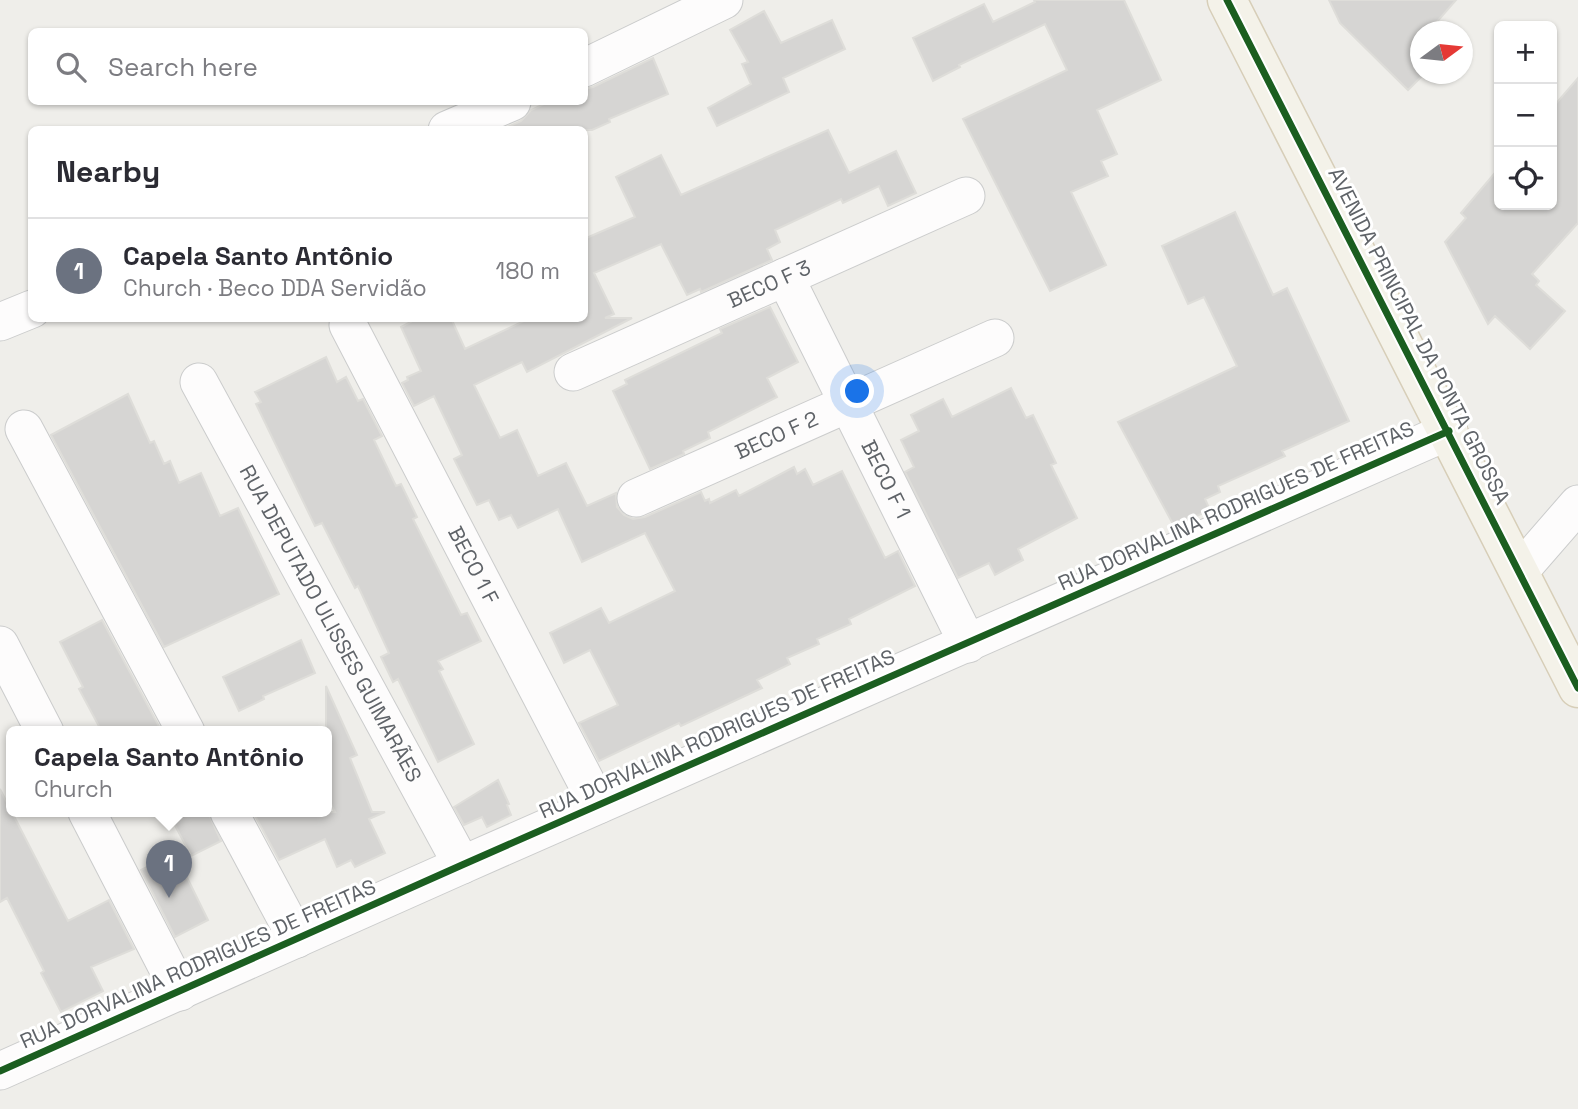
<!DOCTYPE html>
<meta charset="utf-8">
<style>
body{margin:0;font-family:"Space Grotesk",sans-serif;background:#f7f7f7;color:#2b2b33}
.controls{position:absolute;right:21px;top:21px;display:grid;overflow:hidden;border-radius:10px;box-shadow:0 2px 5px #0004}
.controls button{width:63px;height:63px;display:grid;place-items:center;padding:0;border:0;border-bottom:2px solid #e1e1e2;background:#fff;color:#2b2b33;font:35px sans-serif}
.compass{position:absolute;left:1410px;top:21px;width:63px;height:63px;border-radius:50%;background:#fff;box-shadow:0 2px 5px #0004;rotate:75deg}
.you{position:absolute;left:858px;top:392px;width:24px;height:24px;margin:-18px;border:5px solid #fff;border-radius:50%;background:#1a73e8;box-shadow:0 0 0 10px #1a73e833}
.badge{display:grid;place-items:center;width:46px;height:46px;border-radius:50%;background:#7c3aed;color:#fff;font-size:23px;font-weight:700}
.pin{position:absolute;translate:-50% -58px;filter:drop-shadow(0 2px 4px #0008)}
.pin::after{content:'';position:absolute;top:37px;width:24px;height:21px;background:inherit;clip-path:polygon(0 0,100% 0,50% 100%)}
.popup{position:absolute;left:6px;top:726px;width:326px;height:91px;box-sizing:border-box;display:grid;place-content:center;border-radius:10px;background:#fff;filter:drop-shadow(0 2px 5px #0005);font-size:23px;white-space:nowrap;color:#7c7c81}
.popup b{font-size:26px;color:#2b2b33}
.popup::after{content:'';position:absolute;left:50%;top:100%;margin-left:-14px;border:14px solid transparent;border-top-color:#fff}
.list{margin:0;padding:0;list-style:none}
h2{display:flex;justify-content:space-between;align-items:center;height:91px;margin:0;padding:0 28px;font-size:30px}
h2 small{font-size:23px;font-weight:400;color:#7c7c81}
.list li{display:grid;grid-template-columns:46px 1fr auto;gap:21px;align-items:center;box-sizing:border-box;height:105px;padding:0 28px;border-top:2px solid #e1e1e2}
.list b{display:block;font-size:26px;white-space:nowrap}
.list p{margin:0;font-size:23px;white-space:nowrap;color:#7c7c81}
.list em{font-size:23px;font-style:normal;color:#7c7c81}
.icon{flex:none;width:38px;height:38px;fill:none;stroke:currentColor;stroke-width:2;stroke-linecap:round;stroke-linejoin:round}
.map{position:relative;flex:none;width:1578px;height:1109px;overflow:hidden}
.search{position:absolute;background:#fff;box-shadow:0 2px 5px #0004;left:28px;top:28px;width:560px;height:77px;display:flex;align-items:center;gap:18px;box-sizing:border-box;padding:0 24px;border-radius:10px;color:#7c7c81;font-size:26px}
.panel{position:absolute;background:#fff;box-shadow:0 2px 5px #0004;left:28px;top:126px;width:560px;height:196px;border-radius:10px}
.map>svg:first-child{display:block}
.building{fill:#d6d5d3;stroke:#deddd9;stroke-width:2}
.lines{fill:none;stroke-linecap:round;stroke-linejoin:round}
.minor-casing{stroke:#cbcccc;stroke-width:39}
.major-casing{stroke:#d7ceb8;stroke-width:41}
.minor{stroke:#fdfcfc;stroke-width:37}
.major{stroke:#f4f2e9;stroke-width:38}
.cycleway-casing{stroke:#fff;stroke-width:11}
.cycleway{stroke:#1b5e20;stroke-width:7}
.labels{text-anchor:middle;stroke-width:6;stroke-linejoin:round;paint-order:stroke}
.street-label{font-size:21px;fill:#5f6368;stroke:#fff}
</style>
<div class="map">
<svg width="1578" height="1109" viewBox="0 0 1578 1109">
<rect width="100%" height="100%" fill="#efeeea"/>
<path class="building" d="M1034,0H1124L1161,80L1097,110L1117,154L1101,161L1108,176L1071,192L1106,265L1050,291L963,119L1067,70L1045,24L959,65L960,67L933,81L913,38L984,4L993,22L1035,2Z
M1329,0H1456L1428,32H1420V74H1424L1408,90L1340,23Z
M764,11L781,43L832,20L845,49L783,78L789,92L717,126L708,108L751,84L742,64L748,62L730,30Z
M653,58L668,94L609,119L610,122L592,130H501L521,121L531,110L548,102H584V89L593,87Z
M1578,78V223L1532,274L1539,281L1536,285L1565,311L1530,349L1495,316L1488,324L1445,242L1466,218L1461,213L1499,168V205H1552V108Z
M828,130L849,173L896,151L916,193L888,206L879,186L843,203L841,199L775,230L780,242L767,249L772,260L701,292L700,289L687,295L661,244L594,273L614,314L605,318H632L527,372L522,362L474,385L500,438L517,430L538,476L566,463L587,506L616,493L617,507L624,515L633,519L645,517L701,492L705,501L709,499L710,503L736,490L739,496L794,467L797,474L805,469L813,485L842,471L885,558L898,551L915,586L849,619L851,624L817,639L819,644L787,658L790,664L757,680L762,688L681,726L679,723L599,761L579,723L618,705L590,650L564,663L550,633L601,608L609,623L675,591L645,533L582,562L558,509L518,528L511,515L499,520L489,500L477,505L454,459L462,455L434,396L414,406L402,383L408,380L407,377L421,371L401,327L418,318H451L465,349L530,318H584V239L635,217L616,177L661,155L681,195Z
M1235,212L1273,295L1287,288L1349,421L1282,451L1285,456L1218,486L1220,492L1205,499L1210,510L1174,526L1118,422L1237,366L1204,297L1188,304L1162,246Z
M770,307L798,362L767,378L777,397L708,432L710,438L683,451L684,454L650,469L613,391L627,384L625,380L722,333L720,329Z
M326,357L337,382L346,377L358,401L363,399L382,436L374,440L396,486L401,484L417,517L413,519L461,615L467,613L481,641L438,661L443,669L439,671L474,744L438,762L398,679L393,682L381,657L389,653L358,586L355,588L322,523L315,526L256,404L261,402L255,392Z
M1011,388L1026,418L1033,415L1056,463L1051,465L1077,518L1018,549L1023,560L995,575L989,563L958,578L905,472L914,467L901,440L919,431L911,415L943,399L952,417Z
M128,394L150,443L154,441L164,464L170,461L179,483L201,473L220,516L238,508L279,594L164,647L51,435Z
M102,620L162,732H102L79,689L83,687L60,642Z
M301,640L315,673L263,696L264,699L239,711L223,677Z
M326,686L357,755L350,758L372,812H385L369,819L385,853L355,867L351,860L337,867L325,839L279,860L253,812H335L326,795Z
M498,780L509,804L507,805L511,815L487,827L482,817L464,825L454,807Z
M0,789L68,921L109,900L134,949L91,967L103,991L61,1012L41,973L44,971L7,898L0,902Z
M168,812H208L221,841L191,856Z
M175,853L208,920L175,937L141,870Z"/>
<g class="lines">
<defs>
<g id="minor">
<path d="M584,68L724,0"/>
<path d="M447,130L512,102"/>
<path id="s1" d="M785,277L968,644"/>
<path d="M0,322L32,309"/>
<path id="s2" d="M348,325L598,805"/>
<path id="s3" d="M573,372L966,196"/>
<path id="s4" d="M199,382L462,865"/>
<path d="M24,429L186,732"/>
<path id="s5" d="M636,498L995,338"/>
<path d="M1519,572L1578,504"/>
<path d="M0,645L45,732"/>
<path d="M87,812L180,992"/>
<path d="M229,812L297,939"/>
<path d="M0,1071L462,865L1449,431"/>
</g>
<path id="major" d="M1227,0L1578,688"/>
</defs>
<use href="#minor" class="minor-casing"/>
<use href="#major" class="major-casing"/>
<use href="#minor" class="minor"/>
<use href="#major" class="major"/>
<defs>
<path id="cycleway" d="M1227,0L1578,688
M0,1071L462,865L1449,431"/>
</defs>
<use href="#cycleway" class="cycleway-casing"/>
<use href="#cycleway" class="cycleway"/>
</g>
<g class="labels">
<g class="street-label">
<text dy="7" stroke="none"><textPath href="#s3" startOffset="215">BECO F 3</textPath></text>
<text transform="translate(1419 336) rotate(63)" y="7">AVENIDA PRINCIPAL DA PONTA GROSSA</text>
<text dy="7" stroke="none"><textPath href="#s5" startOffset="154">BECO F 2</textPath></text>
<text dy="7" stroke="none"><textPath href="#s1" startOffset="226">BECO F 1</textPath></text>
<text transform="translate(1236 506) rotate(-24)" y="7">RUA DORVALINA RODRIGUES DE FREITAS</text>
<text dy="7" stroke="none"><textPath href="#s2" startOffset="271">BECO 1 F</textPath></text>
<text dy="7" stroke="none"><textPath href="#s4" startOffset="275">RUA DEPUTADO ULISSES GUIMARÃES</textPath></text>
<text transform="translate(717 734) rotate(-24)" y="7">RUA DORVALINA RODRIGUES DE FREITAS</text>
<text transform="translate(198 964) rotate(-24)" y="7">RUA DORVALINA RODRIGUES DE FREITAS</text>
</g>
</g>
</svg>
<div class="controls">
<button>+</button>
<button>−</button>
<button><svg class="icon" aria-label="locate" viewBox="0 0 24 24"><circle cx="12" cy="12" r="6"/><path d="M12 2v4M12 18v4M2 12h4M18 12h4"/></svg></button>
</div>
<svg class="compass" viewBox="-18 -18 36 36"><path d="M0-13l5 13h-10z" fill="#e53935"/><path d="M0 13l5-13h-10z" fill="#7c7c81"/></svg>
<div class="you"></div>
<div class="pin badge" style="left:169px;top:898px;background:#6b7280">1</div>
<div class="popup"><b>Capela Santo Antônio</b>Church</div>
<div class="search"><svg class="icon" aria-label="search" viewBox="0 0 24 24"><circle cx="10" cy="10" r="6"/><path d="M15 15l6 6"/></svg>Search here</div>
<section class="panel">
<h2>Nearby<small></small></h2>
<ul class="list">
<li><span class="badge" style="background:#6b7280">1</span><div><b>Capela Santo Antônio</b><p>Church · Beco DDA Servidão</p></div><em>180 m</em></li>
</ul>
</section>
</div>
